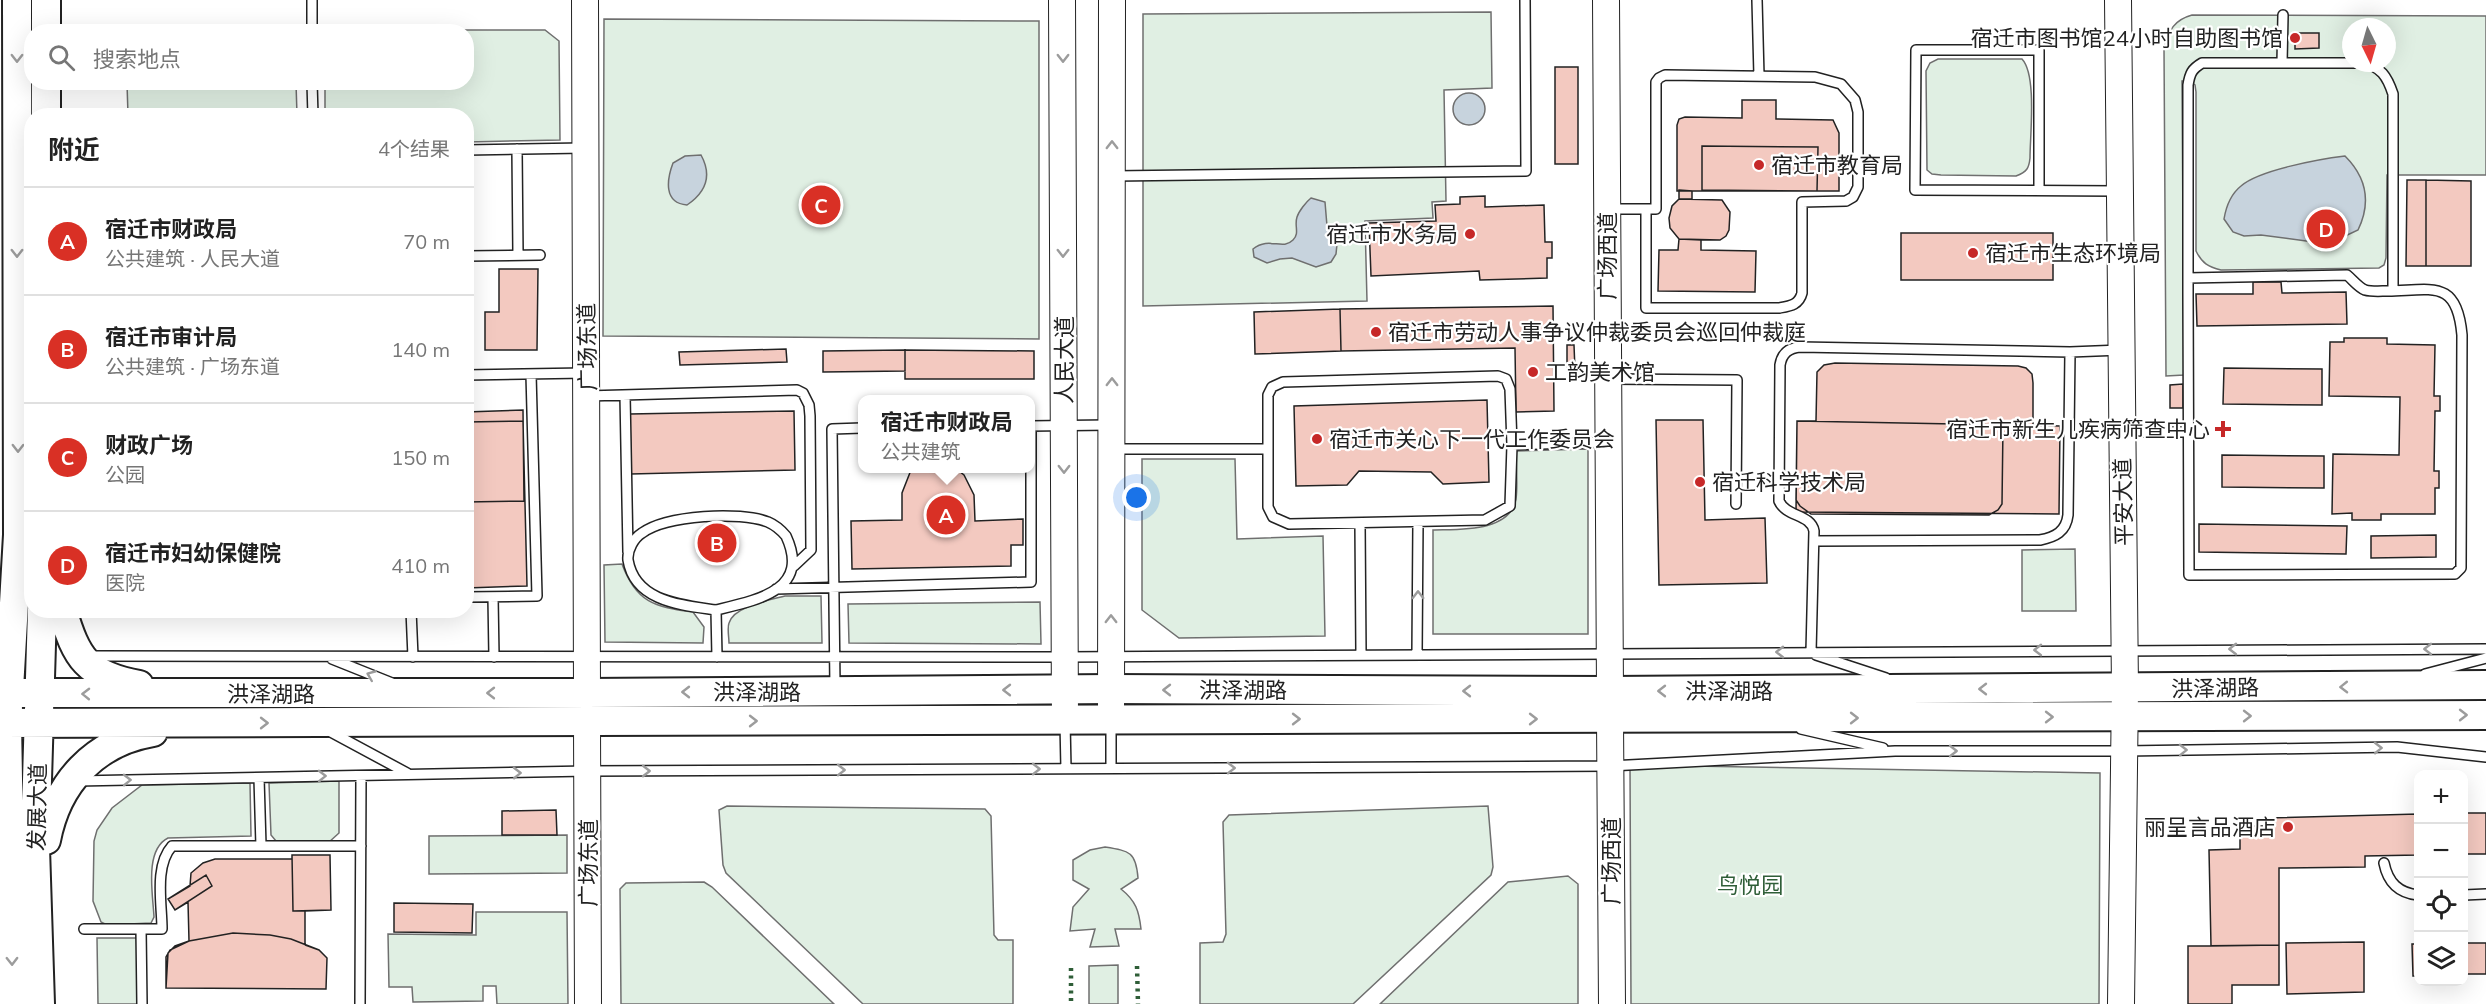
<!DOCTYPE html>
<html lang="zh">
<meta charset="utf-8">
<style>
body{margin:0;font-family:Mulish,"Noto Sans SC",sans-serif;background:#f6f6f6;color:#222}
.controls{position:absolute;right:18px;bottom:18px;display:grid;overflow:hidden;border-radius:12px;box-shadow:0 6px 24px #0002}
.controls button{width:54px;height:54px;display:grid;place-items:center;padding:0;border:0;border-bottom:2px solid #e0e0e0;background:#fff;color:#222;font:30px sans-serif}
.compass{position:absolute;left:2342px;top:18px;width:54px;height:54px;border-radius:50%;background:#fff;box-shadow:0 6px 24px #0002;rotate:175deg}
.you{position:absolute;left:1137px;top:498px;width:21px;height:21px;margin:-15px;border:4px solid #fff;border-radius:50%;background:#1a73e8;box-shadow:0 0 0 9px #1a73e833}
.badge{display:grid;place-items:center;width:39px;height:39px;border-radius:50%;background:#d93025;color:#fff;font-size:20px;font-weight:700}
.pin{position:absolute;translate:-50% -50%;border:3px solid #fff;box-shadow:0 2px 6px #0006}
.popup{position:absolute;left:858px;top:395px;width:177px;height:78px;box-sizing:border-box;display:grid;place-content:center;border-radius:12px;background:#fff;filter:drop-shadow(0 2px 4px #0005);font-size:20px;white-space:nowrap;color:#767676}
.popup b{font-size:22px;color:#222}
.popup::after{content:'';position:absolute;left:50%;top:100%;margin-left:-12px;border:12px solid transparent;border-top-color:#fff}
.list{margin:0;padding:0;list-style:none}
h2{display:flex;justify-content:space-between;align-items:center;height:78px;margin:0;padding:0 24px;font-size:26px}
h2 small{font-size:20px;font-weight:400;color:#767676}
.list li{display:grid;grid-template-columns:39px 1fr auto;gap:18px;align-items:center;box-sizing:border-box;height:108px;padding:0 24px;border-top:2px solid #e0e0e0}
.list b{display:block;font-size:22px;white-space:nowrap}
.list p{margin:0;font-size:20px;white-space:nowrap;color:#767676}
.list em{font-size:20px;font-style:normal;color:#767676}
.icon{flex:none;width:33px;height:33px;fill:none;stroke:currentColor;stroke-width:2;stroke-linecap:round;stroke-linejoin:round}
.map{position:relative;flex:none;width:2486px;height:1004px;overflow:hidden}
.search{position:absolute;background:#fff;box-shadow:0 6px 24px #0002;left:24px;top:24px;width:450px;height:66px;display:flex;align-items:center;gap:15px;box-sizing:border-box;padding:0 21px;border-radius:24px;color:#767676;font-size:22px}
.panel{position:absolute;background:#fff;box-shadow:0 6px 24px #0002;left:24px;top:108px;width:450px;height:510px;border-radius:24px}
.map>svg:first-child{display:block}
.green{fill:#e0efe3;stroke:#6f6f6f;stroke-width:1.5;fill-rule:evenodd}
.water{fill:#c7d3dd;stroke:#6f6f6f;stroke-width:1.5}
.building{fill:#f3c9c0;stroke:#222;stroke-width:1.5}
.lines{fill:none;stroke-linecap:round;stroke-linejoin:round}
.lane-casing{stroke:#222;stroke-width:12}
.secondary-casing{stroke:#222;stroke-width:28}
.primary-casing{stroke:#222;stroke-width:32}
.lane{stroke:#fff;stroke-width:9}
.secondary{stroke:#fff;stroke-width:26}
.primary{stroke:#fff;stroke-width:28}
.hedge{stroke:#2f5e38;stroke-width:4.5;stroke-dasharray:3 4.5;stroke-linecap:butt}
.oneway{stroke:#9c9c9c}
.poi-dot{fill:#c62828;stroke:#fff;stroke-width:2}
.labels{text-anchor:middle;stroke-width:4.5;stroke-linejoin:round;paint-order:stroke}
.poi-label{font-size:22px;fill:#222;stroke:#fff;text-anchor:start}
.street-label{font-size:22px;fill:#222;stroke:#fff}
.park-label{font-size:22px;fill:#2f5e38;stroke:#fff}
</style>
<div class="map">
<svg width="2486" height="1004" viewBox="0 0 2486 1004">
<rect width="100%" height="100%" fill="#fff"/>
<path class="green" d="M1491,12L1492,88L1444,90L1446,201L1432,202L1433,218L1365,221L1367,301L1143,306V14Z
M2192,15L2486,16V175H2387L2386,258L2384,265L2379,268L2221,270C2208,267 2202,263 2196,251V92L2195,85L2189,81H2182L2184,375L2166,376L2164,48C2169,30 2174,20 2192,15ZM2351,27H2387V63H2351Z
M604,19L1039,21V339L603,336Z
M332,30H545L559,41L560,140L467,142L466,116L325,115V83L466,82V32Z
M1938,59H2022C2037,75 2030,135 2030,158C2029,168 2027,172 2016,176L1941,175L1932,174L1927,170L1926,71L1930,63Z
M127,83H296L297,115H128Z
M1588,449V634H1433V530C1457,529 1510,533 1516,499C1518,484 1516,467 1516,451Z
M1142,459H1235L1237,539L1323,536L1325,636L1179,638L1142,610Z
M2075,549L2076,611H2022V550Z
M622,564C636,602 654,607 693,612L704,627L703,643L605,642L604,565Z
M785,596H821L822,643H729C729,637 727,628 729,623C734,606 770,600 785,596Z
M1040,602L1041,644L849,643L848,604Z
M1630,765L2100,773L2099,1004H1631Z
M339,781V833L328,843L276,841L271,835L269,783Z
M250,783L251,836L168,838C144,850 153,895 154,917L151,923L107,925L101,922L93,901L94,841L97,830L112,808L142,785Z
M727,806L985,809L991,816L994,935L998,940H1013V1004H863L726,873L723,865L719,810Z
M1488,806L1493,867L1491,875L1353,1004H1200V943L1223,942L1226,934L1223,822L1229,815Z
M567,835V873L429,874V836Z
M1105,847C1130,851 1136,852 1138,878L1121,889C1136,901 1139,911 1141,929H1115L1119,946L1090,947L1095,929L1070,931L1073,907L1089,889L1073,880V860L1090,850Z
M1568,876L1578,884V1004H1380L1508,882Z
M704,882L712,887L834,1004H621L620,889L626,883Z
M476,912H567L568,1004H497L496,986H483V1001L413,1002L412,987H389L388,934L476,935Z
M97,938H137L138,1004H98Z
M1118,965V1004H1089V966Z"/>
<path class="water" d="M1453 109a16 16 0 1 1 32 0a16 16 0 1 1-32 0Z
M701,155C712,175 706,192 687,205C663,203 667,179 673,163L685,156Z
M2345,156C2367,178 2371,203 2358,230L2339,239L2321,243L2261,235L2244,236L2233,232L2224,219C2226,207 2231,194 2241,186C2259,170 2320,159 2345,156Z
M1311,198L1325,202L1327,226L1337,244L1336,254L1331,262L1316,267L1292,258L1280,259L1267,263L1254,257L1253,249C1270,236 1282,251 1293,240C1300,233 1294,226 1297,217C1299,211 1306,202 1311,198Z"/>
<path class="building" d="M2295,33H2319V48L2295,49Z
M1555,67H1578V164H1555Z
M1742,100H1776V119L1833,120L1839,133V191H1677V125L1679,119L1685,117L1742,118Z
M1702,146L1818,147L1817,191L1702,190Z
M2407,180H2426V266H2406Z
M2426,180L2471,181V266H2426Z
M1679,190L1692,191V199H1679Z
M1485,196V207L1544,205L1545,242H1552V258H1547V278L1480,280L1479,271L1371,276L1369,223L1436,221L1435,205L1460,204V197Z
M1679,199L1722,200L1730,212L1729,230L1726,236L1720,240L1679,239L1670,228L1669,218L1672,206Z
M1901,233H2053V280H1901Z
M1679,239L1701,240V250L1756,251L1755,292L1658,291L1659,250H1678Z
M499,269H538L537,350H485V312H499Z
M2253,282H2281L2282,293L2346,292L2347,324L2197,326L2196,294H2253Z
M1553,306L1554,411L1516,412L1515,348L1341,351L1340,309Z
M1340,309L1341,351L1255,354L1254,312Z
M2344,338H2387V344L2435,345L2434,396H2440V411H2435L2434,471H2439V488H2435V514H2381V520H2352V513L2332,514L2333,454L2399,455L2400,397L2329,396L2330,342H2344Z
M1567,345H1574L1575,370L1567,371Z
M786,349L787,362L680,365L679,352Z
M905,350L1034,351V379H905Z
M905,350V371L823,372V351Z
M1835,363L2018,366L2026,368L2032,374L2033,383V426H2003L2002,504L1998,510L1989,515L1811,514L1800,506L1796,500L1797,421H1816L1817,372L1824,365Z
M2224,368L2322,369V405L2223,404Z
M2183,384V408H2170V385Z
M1487,400L1489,482L1443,484L1431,472L1359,471L1347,485L1296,486L1294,406Z
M523,410L524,501L466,502V412Z
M794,411L795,470L631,474L630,414Z
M1656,420H1703L1705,520L1765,518L1767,583L1659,585Z
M523,421L527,586L466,588V422Z
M1797,421L2060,426L2059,514L1796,512Z
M2222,455L2324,456V488L2222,487Z
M914,468H955L964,475L974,495L975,521L1023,519V545H1011V566L852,569L851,521L902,520V493L911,470Z
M2199,524L2347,526L2346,554L2199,552Z
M2436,535V557L2371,558V536Z
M556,810L557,835H502V811Z
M2464,813H2486V854H2464Z
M2418,814V855L2365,856V867L2279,868V945L2211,946L2209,850L2240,849V826H2265V818Z
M292,855H330L331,910L305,911V945L319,950L327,958L326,989L166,988L168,953L175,946L189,941L188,902L175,910L168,899L190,886L191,873L203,863L215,859H292Z
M292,855H330L331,910L293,911Z
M206,875L212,886L175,910L168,899Z
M394,903L473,904L472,933L394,932Z
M233,933L270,935L291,939L319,950L327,958L326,989L166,988V957L170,950L189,941Z
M2364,942V992L2287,994L2286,943Z
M2464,943H2486V974H2464Z
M2412,944H2418V976H2413Z
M2279,945V985H2232V1004H2188V946Z"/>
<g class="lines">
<defs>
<path id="lane" d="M312,0V32
M1757,0L1759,76
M2282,63L2283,15
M312,82L313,116
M517,149L518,255
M466,150L584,148
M1114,176L1526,171L1525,0
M2039,190V50H1916L1915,190L2117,191
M1609,209H1656V82L1659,78L1665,75L1815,77L1841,84L1855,100L1858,112V187L1853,197L1846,201L1802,202V293C1799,305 1790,306 1779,308H1646V209
M466,211V310
M467,256L540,255
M2188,278L2347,275C2353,280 2358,287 2365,290C2372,292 2381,291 2388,291C2433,290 2457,279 2462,335L2461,568L2455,574L2189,575L2188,294V85C2190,73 2192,69 2202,63H2363C2381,67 2387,76 2393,94V291
M466,375L585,373
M1610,379L1737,380L1736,504
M625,395L628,552
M587,396L797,390L803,393L809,405L810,416L811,550L794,566
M1030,426L1109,425
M2125,432H2190
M1512,445L1510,389L1506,379L1498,376L1283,382L1272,387L1268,395V507L1273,517L1289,524L1485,520L1510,506L1512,445L1606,442
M1114,449H1268
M1360,523L1361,654
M1814,541L2040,540C2055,537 2066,532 2068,515L2070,352
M776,589L1031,582V426
M466,597L537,596L531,374
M493,597L494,657
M411,610L413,657
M716,610C682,605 635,602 628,560C627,550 634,538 642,533C667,515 740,511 768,522C775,525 781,530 786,536C811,590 758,600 716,610L717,657
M1811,652L1814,531C1811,514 1786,517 1779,501L1780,365C1782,353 1789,348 1800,347L2070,352L2121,350
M1417,654L1418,522
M1816,655L1886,678
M91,656L1065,657L2486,649
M332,659L392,683
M2425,674L2486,658
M835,687L832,429L862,428
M1065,722L1066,769
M1801,729L1883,748
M329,731L407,773
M1111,768V722
M259,778L261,846
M77,781L588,771L1610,766L1895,751H2125L2397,747L2486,757
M2384,863C2388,883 2399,893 2418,895
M2464,895L2486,894
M84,929H162C162,904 154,866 172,846H361
M141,929L142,1004
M360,1004L361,776"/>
<path id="secondary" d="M585,0L587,693
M1062,0L1065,720
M1606,0L1610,691
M2118,0L2125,689L2121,1004
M1111,719L1112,0
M1610,719L1612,1004
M587,721L588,1004"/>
<path id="primary" d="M46,32V0
M46,116V82
M62,610C77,659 86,675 139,685
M0,693H587L1111,689L1610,691L2486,685
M0,723L2486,715
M46,840C57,783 94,742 153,732
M12,1004L7,723L18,535L17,0
M40,1004L35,848L42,610"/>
</defs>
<use href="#lane" class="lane-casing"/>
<use href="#secondary" class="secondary-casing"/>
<use href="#primary" class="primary-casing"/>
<use href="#lane" class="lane"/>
<use href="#secondary" class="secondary"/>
<use href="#primary" class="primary"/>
<path class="hedge" d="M1137,966L1138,1004
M1071,968V1004"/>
</g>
<defs><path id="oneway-chevron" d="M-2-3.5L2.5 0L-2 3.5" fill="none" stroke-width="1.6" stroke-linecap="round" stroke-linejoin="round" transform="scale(1.5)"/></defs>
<g class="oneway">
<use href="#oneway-chevron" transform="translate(17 58) rotate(90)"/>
<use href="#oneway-chevron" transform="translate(1063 58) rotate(90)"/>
<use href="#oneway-chevron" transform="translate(1112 145) rotate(-90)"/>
<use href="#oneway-chevron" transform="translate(17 253) rotate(90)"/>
<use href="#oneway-chevron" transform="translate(1063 253) rotate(90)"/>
<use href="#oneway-chevron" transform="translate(1112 382) rotate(-90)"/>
<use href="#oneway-chevron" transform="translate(18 448) rotate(90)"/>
<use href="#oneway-chevron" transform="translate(1064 469) rotate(90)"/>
<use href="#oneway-chevron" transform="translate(1418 595) rotate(-90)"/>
<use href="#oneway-chevron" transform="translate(1111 619) rotate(-90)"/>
<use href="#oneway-chevron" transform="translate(2233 649) rotate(180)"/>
<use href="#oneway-chevron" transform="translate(2428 649) rotate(180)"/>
<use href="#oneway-chevron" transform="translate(2038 650) rotate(180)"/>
<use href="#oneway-chevron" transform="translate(1780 652) rotate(180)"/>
<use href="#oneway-chevron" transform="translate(371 675) rotate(-158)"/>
<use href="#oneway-chevron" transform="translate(2344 687) rotate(179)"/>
<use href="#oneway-chevron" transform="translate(1983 689) rotate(180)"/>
<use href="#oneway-chevron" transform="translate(1007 690) rotate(180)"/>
<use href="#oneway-chevron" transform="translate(1167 690) rotate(-180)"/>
<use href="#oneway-chevron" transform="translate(1467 691) rotate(-180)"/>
<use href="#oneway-chevron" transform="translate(1662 691) rotate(180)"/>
<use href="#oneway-chevron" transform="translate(686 692) rotate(180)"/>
<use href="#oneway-chevron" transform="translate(491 693) rotate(180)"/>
<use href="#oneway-chevron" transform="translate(86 694) rotate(-179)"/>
<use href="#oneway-chevron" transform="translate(2463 715)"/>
<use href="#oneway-chevron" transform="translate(2247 716)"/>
<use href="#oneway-chevron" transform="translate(2049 717)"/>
<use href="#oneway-chevron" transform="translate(1854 718)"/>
<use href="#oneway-chevron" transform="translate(1296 719)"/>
<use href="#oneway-chevron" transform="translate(1533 719)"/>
<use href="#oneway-chevron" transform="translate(753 721)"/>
<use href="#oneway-chevron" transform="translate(264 723)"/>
<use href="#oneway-chevron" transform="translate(2378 748) rotate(-1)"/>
<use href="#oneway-chevron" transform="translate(2183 750) rotate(-1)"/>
<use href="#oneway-chevron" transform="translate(1953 751)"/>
<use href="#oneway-chevron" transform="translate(1231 768)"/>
<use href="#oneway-chevron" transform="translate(1036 769)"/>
<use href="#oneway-chevron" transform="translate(841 770)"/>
<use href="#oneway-chevron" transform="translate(646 771)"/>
<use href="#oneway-chevron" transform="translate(517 773) rotate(-1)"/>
<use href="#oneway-chevron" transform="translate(322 776) rotate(-1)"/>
<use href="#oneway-chevron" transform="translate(127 780) rotate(-1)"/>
<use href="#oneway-chevron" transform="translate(12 961) rotate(89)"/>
</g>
<g class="poi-dot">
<circle cx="2295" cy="38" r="6"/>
<circle cx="1759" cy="165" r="6"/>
<circle cx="1470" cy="234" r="6"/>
<circle cx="1973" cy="253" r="6"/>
<circle cx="1376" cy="332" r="6"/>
<circle cx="1533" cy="372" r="6"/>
<path d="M2220 420h6v6h6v6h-6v6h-6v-6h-6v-6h6z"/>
<circle cx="1317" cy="439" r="6"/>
<circle cx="1700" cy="482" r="6"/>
<circle cx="2288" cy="827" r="6"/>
</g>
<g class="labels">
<g class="poi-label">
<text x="2283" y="46" text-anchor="end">宿迁市图书馆24小时自助图书馆</text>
<text x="1771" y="173">宿迁市教育局</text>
<text x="1458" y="242" text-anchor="end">宿迁市水务局</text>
<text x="1985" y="261">宿迁市生态环境局</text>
<text x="1388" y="340">宿迁市劳动人事争议仲裁委员会巡回仲裁庭</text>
<text x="1545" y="380">工韵美术馆</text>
<text x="2210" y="437" text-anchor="end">宿迁市新生儿疾病筛查中心</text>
<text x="1329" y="447">宿迁市关心下一代工作委员会</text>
<text x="1712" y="490">宿迁科学技术局</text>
<text x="2276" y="835" text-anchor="end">丽呈言品酒店</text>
</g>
<g class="street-label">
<text transform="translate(1607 256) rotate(-90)" y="8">广场西道</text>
<text transform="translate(587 347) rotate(-91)" y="8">广场东道</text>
<text transform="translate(1064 360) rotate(-90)" y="8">人民大道</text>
<text transform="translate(2123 502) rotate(-91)" y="8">平安大道</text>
<text transform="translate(2215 688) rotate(-1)" y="8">洪泽湖路</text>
<text x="1243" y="698">洪泽湖路</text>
<text x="1729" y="699">洪泽湖路</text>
<text x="757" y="700">洪泽湖路</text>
<text x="271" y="702">洪泽湖路</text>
<text transform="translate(37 807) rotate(-89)" y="8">发展大道</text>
<text transform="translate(1611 861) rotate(-90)" y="8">广场西道</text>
<text transform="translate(588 863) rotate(-90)" y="8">广场东道</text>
</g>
<g class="park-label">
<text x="1750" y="893">鸟悦园</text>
</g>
</g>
</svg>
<div class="controls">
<button>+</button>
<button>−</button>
<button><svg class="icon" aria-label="locate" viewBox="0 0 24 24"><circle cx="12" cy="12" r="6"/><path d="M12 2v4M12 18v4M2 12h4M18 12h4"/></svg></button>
<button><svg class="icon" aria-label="layers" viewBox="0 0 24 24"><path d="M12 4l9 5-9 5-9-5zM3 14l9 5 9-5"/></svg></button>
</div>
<svg class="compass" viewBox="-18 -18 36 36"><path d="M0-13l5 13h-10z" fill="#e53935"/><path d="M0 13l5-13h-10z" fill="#767676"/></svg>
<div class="you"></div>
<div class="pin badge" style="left:946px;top:515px">A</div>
<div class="popup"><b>宿迁市财政局</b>公共建筑</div>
<div class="pin badge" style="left:717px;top:543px">B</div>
<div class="pin badge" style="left:821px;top:205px">C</div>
<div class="pin badge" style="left:2326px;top:229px">D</div>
<div class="search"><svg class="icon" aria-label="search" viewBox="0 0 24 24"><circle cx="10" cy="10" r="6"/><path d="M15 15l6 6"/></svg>搜索地点</div>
<section class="panel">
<h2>附近<small>4个结果</small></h2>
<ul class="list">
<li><span class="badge">A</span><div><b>宿迁市财政局</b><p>公共建筑 · 人民大道</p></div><em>70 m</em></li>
<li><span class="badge">B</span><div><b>宿迁市审计局</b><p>公共建筑 · 广场东道</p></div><em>140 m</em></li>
<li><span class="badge">C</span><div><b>财政广场</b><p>公园</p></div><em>150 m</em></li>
<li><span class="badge">D</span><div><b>宿迁市妇幼保健院</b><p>医院</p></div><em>410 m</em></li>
</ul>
</section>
</div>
